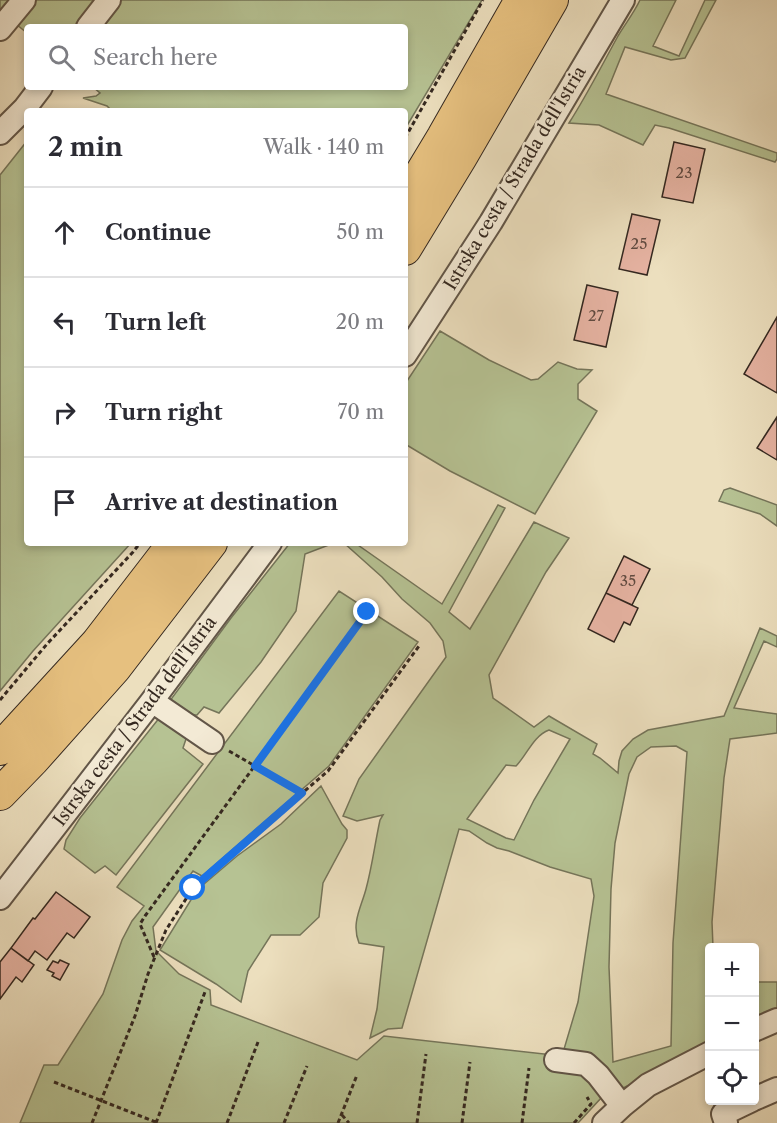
<!DOCTYPE html>
<meta charset="utf-8">
<style>
body{margin:0;font-family:"Libre Caslon Text",serif;background:#f7f7f7;color:#2b2b33}
.controls{position:absolute;right:18px;bottom:18px;display:grid;overflow:hidden;border-radius:6px;box-shadow:0 3px 9px #0003}
.controls button{width:54px;height:54px;display:grid;place-items:center;padding:0;border:0;border-bottom:2px solid #e1e1e2;background:#fff;color:#2b2b33;font:30px sans-serif}
.stop{position:absolute;width:18px;height:18px;margin:-14px;border:4px solid #1a73e8;border-radius:50%;background:#fff}
.stop.end{background:#1a73e8;border-color:#fff;box-shadow:0 2px 6px #0008}
.list{margin:0;padding:0;list-style:none}
h2{display:flex;justify-content:space-between;align-items:center;height:78px;margin:0;padding:0 24px;font-size:26px}
h2 small{font-size:20px;font-weight:400;color:#7c7c81}
.list li{display:grid;grid-template-columns:39px 1fr auto;gap:18px;align-items:center;box-sizing:border-box;height:90px;padding:0 24px;border-top:2px solid #e1e1e2}
.list b{display:block;font-size:22px;white-space:nowrap}
.list em{font-size:20px;font-style:normal;color:#7c7c81}
.icon{flex:none;width:33px;height:33px;fill:none;stroke:currentColor;stroke-width:2;stroke-linecap:round;stroke-linejoin:round}
.map{position:relative;flex:none;width:777px;height:1123px;overflow:hidden}
.search{position:absolute;background:#fff;box-shadow:0 3px 9px #0003;left:24px;top:24px;width:384px;height:66px;display:flex;align-items:center;gap:15px;box-sizing:border-box;padding:0 21px;border-radius:6px;color:#7c7c81;font-size:22px}
.panel{position:absolute;background:#fff;box-shadow:0 3px 9px #0003;left:24px;top:108px;width:384px;height:438px;border-radius:6px}
.map>svg:first-child{display:block}
.green{fill:#b6c293;stroke:#75755a;stroke-width:1.5;fill-rule:evenodd}
.building{fill:#e5b2a1;stroke:#342820;stroke-width:1.5}
.lines{fill:none;stroke-linecap:round;stroke-linejoin:round}
.minor-casing{stroke:#625648;stroke-width:26}
.highway-casing{stroke:#342820;stroke-width:34}
.path{stroke:#342820;stroke-width:3;stroke-dasharray:4.5 3;stroke-linecap:butt}
.minor{stroke:#f3ead5;stroke-width:22}
.highway{stroke:#e6c07f;stroke-width:32}
.route{stroke:#1a73e8;stroke-width:8}
.labels{text-anchor:middle;stroke-width:5;stroke-linejoin:round;paint-order:stroke}
.number-label{font-size:15px;fill:#604a40}
.street-label{font-size:18px;fill:#342820;stroke:#f3ead5}
</style>
<div class="map">
<svg width="777" height="1123" viewBox="0 0 777 1123">
<rect width="100%" height="100%" fill="#ecdfbe"/>
<filter id="stains"><feTurbulence type="fractalNoise" baseFrequency=".00333" numOctaves="4"/><feColorMatrix values="0 0 0 0 .2 0 0 0 0 .09 0 0 0 0 .02 0 0 0 .5 -.17"/></filter>
<radialGradient id="worn" r=".72"><stop offset=".6" stop-color="#630" stop-opacity="0"/><stop offset="1" stop-color="#630" stop-opacity=".3"/></radialGradient>
<path class="green" d="M0,0H482L405,129V111H112L107,106L83,98L96,96L100,93L93,87H405V27H27V33L0,11Z
M640,0H676L653,46L679,56L705,0H716L685,58L671,60L625,47L606,94L777,153V159L775,162L669,128L655,125L643,145L599,125L569,123C587,95 602,65 618,36C625,24 634,13 640,0Z
M27,141V543H131L33,651L0,691V175Z
M440,331L489,360L531,380L538,379L558,362L577,369L592,370L578,384V399L597,411L535,514L450,471L405,444V384Z
M730,488L777,505V526L760,514L719,501L724,490Z
M498,505L505,508L449,612L470,629L534,522L569,538L546,572L489,675L493,698L534,727L549,716L597,744L593,754L600,758L618,773L619,761L622,751L633,739L648,730L724,716L760,628L777,636V647L764,641L734,708L777,714V733L730,739L724,778L712,922L713,947L710,948L709,1046L617,1091L603,1096L578,1123H20L44,1065H58L103,994L122,940L132,921L144,906L117,887L339,591L418,642L329,766L202,876L193,871L153,927L156,951L179,974L210,990L211,1005L357,1060L384,1036L562,1056L578,1002L594,896L591,879L550,867L509,851L497,848L487,843L469,831L459,829L402,1028L388,1029L370,1038L377,1009L384,947L359,943C351,923 361,908 366,889C372,867 375,843 380,820L383,815L357,821L343,816L359,779L446,657L443,641L430,623L402,599L382,577L344,543H355L442,604ZM549,730L570,739L534,800L514,840L506,838L467,819L506,765L516,766C527,755 533,736 549,730ZM676,746L687,752L673,943L671,1046L613,1062L609,967L611,889L615,843L629,774L637,757L651,747Z
M290,543H334L305,554L296,611L261,662L219,713L204,707L197,715H186L169,702L231,618Z
M160,717L187,736L183,748L203,764L116,875L105,866L95,873L64,849L66,840L80,818Z
M321,786L342,824L347,830V838L323,883L319,917L300,935H271L248,971L241,1002L216,984L160,950L197,890L237,856L281,824Z
M754,982H777V1011L754,1024Z"/>
<path class="building" d="M674,142L705,149L693,203L662,197Z
M632,214L660,220L647,275L619,269Z
M587,285L618,292L606,347L574,340Z
M777,317V393L744,374Z
M777,417V460L757,448Z
M624,556L650,569L632,605L606,593Z
M606,593L638,608L630,625L624,622L614,642L588,629Z
M56,892L90,917L74,938L67,933L47,960L35,951L28,961L11,948L33,918L35,919Z
M11,948L34,965L22,982L16,977L0,999V962Z
M60,960L69,964L60,980L52,976L54,973L47,970L53,961L58,963Z"/>
<g class="lines">
<defs>
<path id="minor" d="M88,27L109,0
M0,29L24,0
M0,133L25,108L41,87
M405,355L491,222L623,0
M152,701L212,742
M0,898L152,701L270,543
M754,1030L777,1020
M556,1060L586,1064L598,1075L622,1106
M754,1099L777,1089
M604,1123L622,1106L648,1085L710,1053
M726,1123L723,1114L752,1100"/>
<path id="highway" d="M405,200L443,137L521,0
M405,249L461,157L552,0
M0,749L97,643L174,543
M0,794L33,760L115,668L211,543"/>
</defs>
<use href="#minor" class="minor-casing"/>
<use href="#highway" class="highway-casing"/>
<path class="path" d="M405,138L483,0
M0,700L47,644L133,552L140,543
M229,751L302,793
M154,957L140,924L145,916L367,612
M54,1082L158,1123
M342,1115L349,1123
M92,1123L135,1016L148,974L166,930L193,888L246,841L328,771L419,646
M156,1123L205,992
M227,1123L258,1042
M284,1123L307,1066
M338,1123L357,1075
M417,1123L426,1054
M462,1123L470,1062
M522,1123L529,1068
M574,1123L591,1104L587,1097"/>
<use href="#minor" class="minor"/>
<use href="#highway" class="highway"/>
</g>
<g class="lines">
<path class="route" d="M193,888L302,793L255,766L367,612"/>
</g>
<g class="labels">
<g class="number-label">
<text x="684" y="178">23</text>
<text x="639" y="249">25</text>
<text x="596" y="321">27</text>
<text x="628" y="586">35</text>
</g>
<g class="street-label">
<text transform="translate(515 178) rotate(-59)" y="6">Istrska cesta / Strada dell'Istria</text>
<text transform="translate(135 721) rotate(-53)" y="6">Istrska cesta / Strada dell'Istria</text>
</g>
</g>
<rect width="100%" height="100%" filter="url(#stains)"/>
<rect width="100%" height="100%" fill="url(#worn)"/>
</svg>
<div class="controls">
<button>+</button>
<button>−</button>
<button><svg class="icon" aria-label="locate" viewBox="0 0 24 24"><circle cx="12" cy="12" r="6"/><path d="M12 2v4M12 18v4M2 12h4M18 12h4"/></svg></button>
</div>
<div class="stop" style="left:193px;top:888px"></div>
<div class="stop end" style="left:367px;top:612px"></div>
<div class="search"><svg class="icon" aria-label="search" viewBox="0 0 24 24"><circle cx="10" cy="10" r="6"/><path d="M15 15l6 6"/></svg>Search here</div>
<section class="panel">
<h2>2 min<small>Walk · 140 m</small></h2>
<ul class="list">
<li><svg class="icon" aria-label="ahead" viewBox="0 0 24 24"><path d="M12 20V5M6 11l6-6 6 6"/></svg><div><b>Continue</b></div><em>50 m</em></li>
<li><svg class="icon" aria-label="left" viewBox="0 0 24 24"><path d="M17 20v-9H6M10 6l-5 5 5 5"/></svg><div><b>Turn left</b></div><em>20 m</em></li>
<li><svg class="icon" aria-label="right" viewBox="0 0 24 24"><path d="M7 20v-9h11M14 6l5 5-5 5"/></svg><div><b>Turn right</b></div><em>70 m</em></li>
<li><svg class="icon" aria-label="arrive" viewBox="0 0 24 24"><path d="M6 21V4h12l-3 4 3 4H6"/></svg><div><b>Arrive at destination</b></div></li>
</ul>
</section>
</div>
